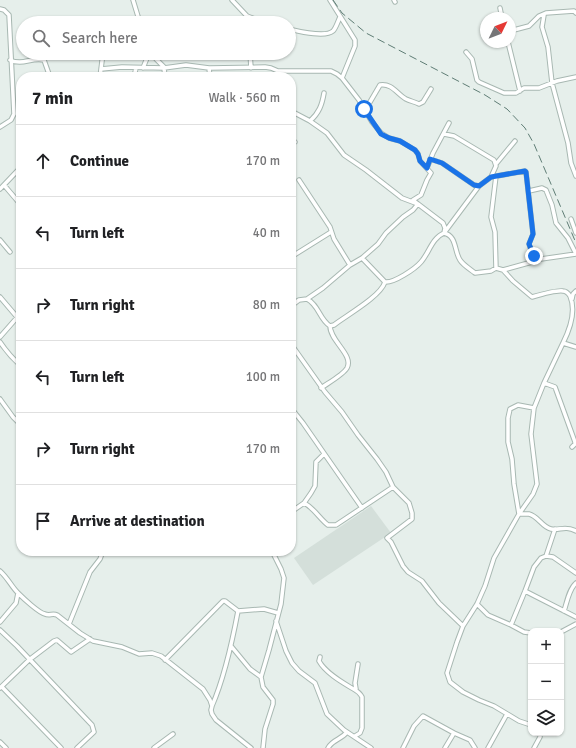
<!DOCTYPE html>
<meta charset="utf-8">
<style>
body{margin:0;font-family:Signika,sans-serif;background:#f2f2f2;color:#202124}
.controls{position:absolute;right:12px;bottom:12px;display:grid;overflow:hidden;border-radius:8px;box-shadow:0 1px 3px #0004}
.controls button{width:36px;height:36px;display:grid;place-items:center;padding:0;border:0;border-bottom:1px solid #e0e0e0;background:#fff;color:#202124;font:20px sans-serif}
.compass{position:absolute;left:480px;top:12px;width:36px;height:36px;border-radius:50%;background:#fff;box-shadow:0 1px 3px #0004;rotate:47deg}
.stop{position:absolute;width:12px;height:12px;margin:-9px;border:3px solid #1a73e8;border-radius:50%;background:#fff}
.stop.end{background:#1a73e8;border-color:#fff;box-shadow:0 1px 4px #0008}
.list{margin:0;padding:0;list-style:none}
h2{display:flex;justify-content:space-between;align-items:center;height:52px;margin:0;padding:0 16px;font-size:17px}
h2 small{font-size:13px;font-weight:400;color:#757577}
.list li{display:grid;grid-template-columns:26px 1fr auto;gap:12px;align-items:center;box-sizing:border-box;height:72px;padding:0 16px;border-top:1px solid #e0e0e0}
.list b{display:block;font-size:15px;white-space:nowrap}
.list em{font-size:13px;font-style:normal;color:#757577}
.icon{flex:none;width:22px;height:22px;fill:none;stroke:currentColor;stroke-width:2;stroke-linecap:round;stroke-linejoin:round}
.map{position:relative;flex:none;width:576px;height:748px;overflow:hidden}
.search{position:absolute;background:#fff;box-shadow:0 1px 3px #0004;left:16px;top:16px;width:280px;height:44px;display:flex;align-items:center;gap:10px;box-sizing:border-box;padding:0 14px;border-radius:22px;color:#757577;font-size:15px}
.panel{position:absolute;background:#fff;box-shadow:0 1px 3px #0004;left:16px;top:72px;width:280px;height:484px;border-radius:16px}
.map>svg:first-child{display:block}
.built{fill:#d4dfda}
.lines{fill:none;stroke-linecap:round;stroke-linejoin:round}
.street-casing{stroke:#a8b8b2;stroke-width:5.5}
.street{stroke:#fff;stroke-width:3.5}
.rail{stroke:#5f7d75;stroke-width:1;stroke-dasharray:8 4;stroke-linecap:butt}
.route{stroke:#1a73e8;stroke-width:5}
</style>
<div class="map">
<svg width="576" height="748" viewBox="0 0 576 748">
<rect width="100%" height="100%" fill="#e6efeb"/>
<path class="built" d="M371,506L391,533L313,585L294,558Z"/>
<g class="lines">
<defs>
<path id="street" d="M133,0L140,23
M232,0L247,16L266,23
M330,0L355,40V46L342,78
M394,0L395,2
M500,8L502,18
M0,9L4,10L9,15L14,114L11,120L0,127
M544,15L542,27L548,47L552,83L568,143L571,163L576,176
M247,16L248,23
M289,29C298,31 325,38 333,31C336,28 338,21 340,17
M510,31L529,26L539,16L546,13L574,11L576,13
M508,42L520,91
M466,52L472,59L477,80L479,82L504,93H516L524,88H539L557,81L576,77
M103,53L101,69L122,67L164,68L186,65L209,68L265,67L271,68L278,71H331L337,74L342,78L359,100L372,122L381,133L389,138L400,141L415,150L418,154L420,161L431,173L427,180L421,195L413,200L418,204L413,210L403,217L386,233L378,244L362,258L350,265L323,288L307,299L299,300L291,306
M152,53L156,59L165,68
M250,53L251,68
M10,60C23,66 31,57 44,60L50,77
M143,68L149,53
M164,68L165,77
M209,68L210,77
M100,77L101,69
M134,77L136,68
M364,109L370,102L380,85C392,83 397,94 406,99C410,101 415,102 419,104L423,102L431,89
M291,111L310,121L327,133L344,155L366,170L402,198L418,204L443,223L445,228L444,233L479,186
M310,121C319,113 322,105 324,93
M444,134L454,136L494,160L496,166L491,177
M291,143L295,142
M496,164L515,141
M427,168L433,153L449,123
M299,180L330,227L334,239L350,265
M4,185L21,205
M0,189L21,167
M529,191L542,188L546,190L552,205L556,223L568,238L576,254
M571,219L576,233
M0,240L10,252
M291,257L331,232
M362,258L385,282
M534,260L576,254
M496,268L495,232L491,217L496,176
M503,270L513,281L532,297C539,295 557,290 563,291C566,291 568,293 570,296C576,310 570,329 563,343
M385,282C394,283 415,269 421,262C429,253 432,238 444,233C457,236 454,251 460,260C463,265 470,269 475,273L491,271L496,268L503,270L532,262L534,260L529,244L533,234L526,172L525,171L491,177L479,186L474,185L442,163L430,159
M291,295L295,302
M0,297L17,317
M307,299C319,305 319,319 330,326L334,325C347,315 380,297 385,282
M572,299L573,294L576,291
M0,337L21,313
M0,342C6,351 13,359 21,366
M291,344L325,392L342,412L358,435L377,459L386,472L393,487L409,503L412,513V519L387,538L391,542L403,566L408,572L422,581L439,603L463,626
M544,383L555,387L575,442V444L572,447
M321,388C328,383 343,375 347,368C354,355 330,341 330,326
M0,399L13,417L21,425
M291,408L303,423L362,508
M304,503L311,493L315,486L316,462L324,454
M291,512L304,503C313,507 320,519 328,525H336L393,487
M519,514L533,494L537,484L531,434L534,408
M519,514C522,514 526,514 529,514C538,516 542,527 551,529C560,531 564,525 576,531
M546,556L555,529
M0,571C8,578 11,586 18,593C23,598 39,613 45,614C49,616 53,613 57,615L80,633L93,641L122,647L139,654L152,653L161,656L203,689L210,700L212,706L211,710L212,714L216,720L251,748
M525,591L576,617
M477,604L488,615L511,625L524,632L531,633
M564,611C567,602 569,589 576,583
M276,621L286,651L292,663L299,671L315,683L327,714L344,730L371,748
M0,622L16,603L18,593
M69,624L90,572L100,559L103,551
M511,625L525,591L534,567L541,558L546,556L553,557L576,573
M0,630L17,646L92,725L94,732L77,748
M561,632L576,624
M231,646L250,669L261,677
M320,657L319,661C325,672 340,681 350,687C355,690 359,691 362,697V728L360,733L355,736
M165,660L223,601H225L238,611L264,609L278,613
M2,687L61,748
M0,688L29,660L54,641L57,640L71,652L90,639
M356,689L355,683L358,664
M212,706C225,676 232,643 238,611
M531,725L519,721L494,706L479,700L463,692L450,682L447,673L457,642L463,626L477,604L485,586L494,558L519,514L514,484L512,459L508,442V418L510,409L518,405L534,408L544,383L563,343L576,347
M0,742L6,748
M154,748L173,734
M263,748L265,729L273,704V700L263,687L261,677L269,650L281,604L284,578L281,569L272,551
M328,748C333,739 341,740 347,732
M403,748L414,726L423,716L454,733L470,740L475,748
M445,748L454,733
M488,748L507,714
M534,748L540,737V733"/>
</defs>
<use href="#street" class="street-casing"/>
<use href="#street" class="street"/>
<path class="rail" d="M333,0L342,13L366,33L485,95L507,109L525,128L534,144L576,243"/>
</g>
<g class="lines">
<path class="route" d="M364,109L381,134L389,138L400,141L415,150L418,154L420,161L427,168L430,159L442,163L474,185L479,186L491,177L525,171L526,172L533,234L529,244L534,256"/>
</g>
</svg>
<div class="controls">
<button>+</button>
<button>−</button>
<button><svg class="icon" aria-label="layers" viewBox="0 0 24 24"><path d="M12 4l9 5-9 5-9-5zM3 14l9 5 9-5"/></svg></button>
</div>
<svg class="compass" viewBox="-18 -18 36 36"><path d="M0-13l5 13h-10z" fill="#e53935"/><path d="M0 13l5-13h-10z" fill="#757577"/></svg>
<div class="stop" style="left:364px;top:109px"></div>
<div class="stop end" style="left:534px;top:256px"></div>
<div class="search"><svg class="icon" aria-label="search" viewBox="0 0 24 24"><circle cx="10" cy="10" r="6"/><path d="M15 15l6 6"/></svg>Search here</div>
<section class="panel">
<h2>7 min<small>Walk · 560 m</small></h2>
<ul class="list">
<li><svg class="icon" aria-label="ahead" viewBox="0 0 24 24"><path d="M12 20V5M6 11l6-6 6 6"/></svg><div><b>Continue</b></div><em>170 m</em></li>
<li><svg class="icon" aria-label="left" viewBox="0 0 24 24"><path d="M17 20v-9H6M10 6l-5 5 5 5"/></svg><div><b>Turn left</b></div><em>40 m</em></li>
<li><svg class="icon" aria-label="right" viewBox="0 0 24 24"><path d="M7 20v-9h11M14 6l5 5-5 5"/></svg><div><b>Turn right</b></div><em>80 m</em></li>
<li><svg class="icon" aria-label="left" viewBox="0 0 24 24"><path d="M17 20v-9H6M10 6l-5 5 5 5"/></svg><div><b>Turn left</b></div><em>100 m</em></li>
<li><svg class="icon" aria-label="right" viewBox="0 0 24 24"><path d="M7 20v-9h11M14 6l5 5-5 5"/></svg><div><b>Turn right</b></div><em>170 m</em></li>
<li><svg class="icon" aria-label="arrive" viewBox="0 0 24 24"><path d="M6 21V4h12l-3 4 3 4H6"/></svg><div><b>Arrive at destination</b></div></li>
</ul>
</section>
</div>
